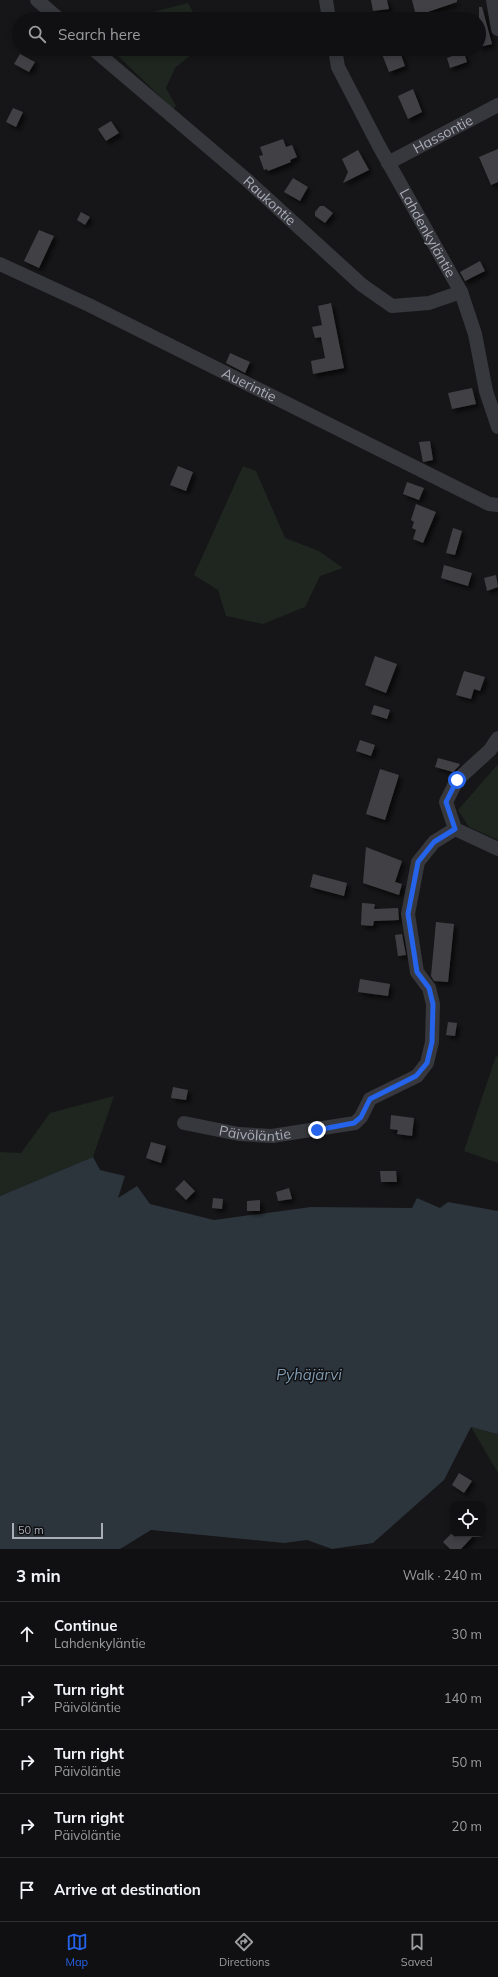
<!DOCTYPE html>
<meta charset="utf-8">
<style>
body{margin:0;font-family:Mulish,sans-serif;background:#1e1e20;color:#f1f3f6}
.controls{position:absolute;right:12px;bottom:12px;display:grid;overflow:hidden;border-radius:8px;box-shadow:0 2px 6px #0003}
.controls button{width:36px;height:36px;display:grid;place-items:center;padding:0;border:0;border-bottom:1px solid #303032;background:#101012;color:#f1f3f6;font:20px sans-serif}
.scale{position:absolute;left:12px;bottom:10px;width:91px;box-sizing:border-box;padding-left:4px;border:2px solid #a8adb8;border-top:0;font-size:11px;line-height:14px;white-space:nowrap;color:#a8adb8;-webkit-text-stroke:3px #111113;paint-order:stroke}
.stop{position:absolute;width:12px;height:12px;margin:-9px;border:3px solid #2563eb;border-radius:50%;background:#fff}
.stop.end{background:#2563eb;border-color:#fff;box-shadow:0 1px 4px #0008}
.list{margin:0;padding:0;list-style:none}
h2{display:flex;justify-content:space-between;align-items:center;height:52px;margin:0;padding:0 16px;font-size:17px}
h2 small{font-size:13px;font-weight:400;color:#9c9d9f}
.list li{display:grid;grid-template-columns:26px 1fr auto;gap:12px;align-items:center;box-sizing:border-box;height:64px;padding:0 16px;border-top:1px solid #303032}
.list b{display:block;font-size:15px;white-space:nowrap}
.list p{margin:0;font-size:13px;white-space:nowrap;color:#9c9d9f}
.list em{font-size:13px;font-style:normal;color:#9c9d9f}
.icon{flex:none;width:22px;height:22px;fill:none;stroke:currentColor;stroke-width:2;stroke-linecap:round;stroke-linejoin:round}
.map{position:relative;flex:none;width:498px;height:1549px;overflow:hidden}
.search{position:absolute;background:#101012;box-shadow:0 2px 6px #0003;left:12px;right:12px;top:12px;height:44px;display:flex;align-items:center;gap:10px;box-sizing:border-box;padding:0 14px;border-radius:22px;color:#9c9d9f;font-size:15px}
.sheet{height:372px;background:#101012}
nav{display:flex;justify-content:space-around;align-items:center;box-sizing:border-box;height:56px;border-top:1px solid #303032;background:#101012;font-size:11px;color:#9c9d9f}
nav a{display:grid;justify-items:center;gap:2px}
nav .on{color:#2563eb}
.map>svg:first-child{display:block}
.green{fill:#1e261f}
.water{fill:#2c353c}
.building{fill:#404145;filter:url(#shadow)}
.lines{fill:none;stroke-linecap:round;stroke-linejoin:round}
.street{stroke:#37383d;stroke-width:14}
.route{stroke:#2563eb;stroke-width:5}
.labels{text-anchor:middle;stroke-width:3;stroke-linejoin:round;paint-order:stroke}
.street-label{font-size:14px;fill:#a8adb8;stroke:#111113}
.water-label{font-size:15px;font-style:italic;fill:#7f9bb3;stroke:#111113}
</style>
<div class="map">
<svg width="498" height="1549" viewBox="0 0 498 1549">
<defs>
<filter id="shadow"><feDropShadow dx="3.5" dy="3.5" stdDeviation="2" flood-color="#0009"/></filter>
</defs>
<rect width="100%" height="100%" fill="#161618"/>
<path class="green" d="M188,3L197,19H144L149,13Z
M117,49H198L175,68L166,88L176,106L173,109L114,52Z
M243,466L256,471L285,538L319,551L343,568L320,576L305,607L263,624L226,616L218,590L194,575Z
M498,764V840L469,827L458,810Z
M496,1056L498,1057V1163L464,1151Z
M114,1096L93,1157L0,1196V1152L21,1153L50,1113Z
M471,1427L497,1434L498,1432V1473Z"/>
<path class="water" d="M93,1157L100,1170L125,1176L118,1198L137,1186L150,1204L214,1220L311,1207L412,1208L417,1198L440,1208L448,1202L498,1211V1432L497,1434L471,1427L444,1480L373,1543L332,1549L307,1540L284,1543L151,1530L120,1549H0V1196Z"/>
<path class="building" d="M371,0H387L389,9L373,11Z
M412,0H457V2L416,16Z
M479,7H482L492,44L479,47Z
M380,49H399L405,66L389,72Z
M460,53H464L467,62L450,68L447,58Z
M20,54L35,62L29,72L14,64Z
M413,89L422,112L408,119L398,96Z
M13,108L23,112L16,127L6,122Z
M111,121L119,133L106,141L98,129Z
M283,139L286,147L292,145L297,157L290,160L291,162L268,171L267,169L264,170L259,156L263,155L260,147Z
M498,149V182L491,185L479,157Z
M358,150L369,170L343,183L348,172L342,159Z
M293,178L308,187L300,201L284,192Z
M320,206H324L333,213L325,223L315,216V212Z
M81,212L90,217L85,225L77,220Z
M39,230L54,236L39,268L24,261Z
M480,261L485,271L465,281L460,272Z
M331,303L344,368L313,374L311,361L325,358L321,337L315,338L312,327L322,325L318,306Z
M230,353L250,362L245,373L226,363Z
M472,388L476,404L452,409L448,393Z
M430,441L433,460L423,462L419,442Z
M178,466L193,472L186,491L170,485Z
M407,482L424,488L419,500L403,494Z
M416,504L436,512L423,543L413,539L416,530L412,528L414,522L411,520Z
M453,528L462,531L455,555L446,553Z
M444,565L472,573L468,586L441,578Z
M496,575L498,587L487,591L484,578Z
M375,656L397,664L386,693L365,685Z
M464,671L485,677L480,691L474,689L471,699L456,695Z
M374,705L390,710L387,719L371,714Z
M360,740L375,745L371,756L356,751Z
M438,758L460,764L459,766L453,772L435,767Z
M380,769L399,775L385,820L366,814Z
M366,847L402,861L395,882L402,884L399,895L363,883Z
M313,874L347,883L344,896L310,887Z
M362,903L375,904L374,909L398,908L399,920L374,921L373,926L361,925Z
M436,922L454,924L448,982L434,981L431,976Z
M402,934L406,955L398,956L395,935Z
M360,979L390,984L388,996L358,992Z
M448,1022L457,1023L455,1036L446,1035Z
M173,1087L188,1090L186,1100L171,1098Z
M391,1115L414,1118L412,1136L397,1134L398,1130L390,1129Z
M151,1142L166,1146L161,1163L146,1158Z
M380,1171H396L397,1182H381Z
M184,1180L195,1191L186,1200L175,1189Z
M289,1188L292,1199L278,1201L276,1192Z
M213,1198L223,1199L222,1209L212,1208Z
M260,1200V1211H247V1201Z
M459,1473L472,1481L464,1493L452,1485Z
M451,1534H475L461,1549H450L443,1542Z"/>
<g class="lines">
<g class="street">
<path d="M37,0L59,19"/>
<path d="M326,0L329,19"/>
<path d="M493,0L498,29"/>
<path id="s1" d="M93,49L247,180L362,285L392,306L429,303L461,292"/>
<path id="s2" d="M335,49L338,67L379,146L461,292L475,334L486,391L498,427"/>
<path id="s3" d="M388,163L498,105"/>
<path id="s4" d="M0,264L89,305L489,504L498,505"/>
<path d="M498,738L490,750L457,780L446,802L455,829L498,849"/>
<path id="s5" d="M184,1123L239,1134L272,1136L355,1123L361,1117L370,1099L417,1076L427,1063L432,1042L433,1004L429,988L417,972L408,914L418,862L434,842L455,829"/>
</g>
</g>
<g class="lines">
<path class="route" d="M317,1130L354,1123L361,1117L370,1099L416,1076L427,1063L432,1042L433,1004L429,988L417,972L408,914L418,862L434,842L455,829L446,802L457,780"/>
</g>
<g class="labels">
<g class="street-label">
<text dy="5" stroke="none"><textPath href="#s3" startOffset="62">Hassontie</textPath></text>
<text dy="5" stroke="none"><textPath href="#s1" startOffset="233">Raukontie</textPath></text>
<text dy="5" stroke="none"><textPath href="#s2" startOffset="207">Lahdenkyläntie</textPath></text>
<text dy="5" stroke="none"><textPath href="#s4" startOffset="277">Auerintie</textPath></text>
<text dy="5" stroke="none"><textPath href="#s5" startOffset="72">Päivöläntie</textPath></text>
</g>
<g class="water-label">
<text x="309" y="1380">Pyhäjärvi</text>
</g>
</g>
</svg>
<div class="controls">
<button><svg class="icon" aria-label="locate" viewBox="0 0 24 24"><circle cx="12" cy="12" r="6"/><path d="M12 2v4M12 18v4M2 12h4M18 12h4"/></svg></button>
</div>
<div class="scale">50 m</div>
<div class="stop" style="left:457px;top:780px"></div>
<div class="stop end" style="left:317px;top:1130px"></div>
<div class="search"><svg class="icon" aria-label="search" viewBox="0 0 24 24"><circle cx="10" cy="10" r="6"/><path d="M15 15l6 6"/></svg>Search here</div>
</div>
<section class="sheet">
<h2>3 min<small>Walk · 240 m</small></h2>
<ul class="list">
<li><svg class="icon" aria-label="ahead" viewBox="0 0 24 24"><path d="M12 20V5M6 11l6-6 6 6"/></svg><div><b>Continue</b><p>Lahdenkyläntie</p></div><em>30 m</em></li>
<li><svg class="icon" aria-label="right" viewBox="0 0 24 24"><path d="M7 20v-9h11M14 6l5 5-5 5"/></svg><div><b>Turn right</b><p>Päivöläntie</p></div><em>140 m</em></li>
<li><svg class="icon" aria-label="right" viewBox="0 0 24 24"><path d="M7 20v-9h11M14 6l5 5-5 5"/></svg><div><b>Turn right</b><p>Päivöläntie</p></div><em>50 m</em></li>
<li><svg class="icon" aria-label="right" viewBox="0 0 24 24"><path d="M7 20v-9h11M14 6l5 5-5 5"/></svg><div><b>Turn right</b><p>Päivöläntie</p></div><em>20 m</em></li>
<li><svg class="icon" aria-label="arrive" viewBox="0 0 24 24"><path d="M6 21V4h12l-3 4 3 4H6"/></svg><div><b>Arrive at destination</b></div></li>
</ul>
</section>
<nav>
<a class="on"><svg class="icon" aria-label="map" viewBox="0 0 24 24"><path d="M3 6l6-2 6 2 6-2v14l-6 2-6-2-6 2zM9 4v14M15 6v14"/></svg>Map</a>
<a><svg class="icon" aria-label="directions" viewBox="0 0 24 24"><path d="M12 3l9 9-9 9-9-9zM9 14v-3h6M13 9l2 2-2 2"/></svg>Directions</a>
<a><svg class="icon" aria-label="saved" viewBox="0 0 24 24"><path d="M7 4h10v16l-5-4-5 4z"/></svg>Saved</a>
</nav>
